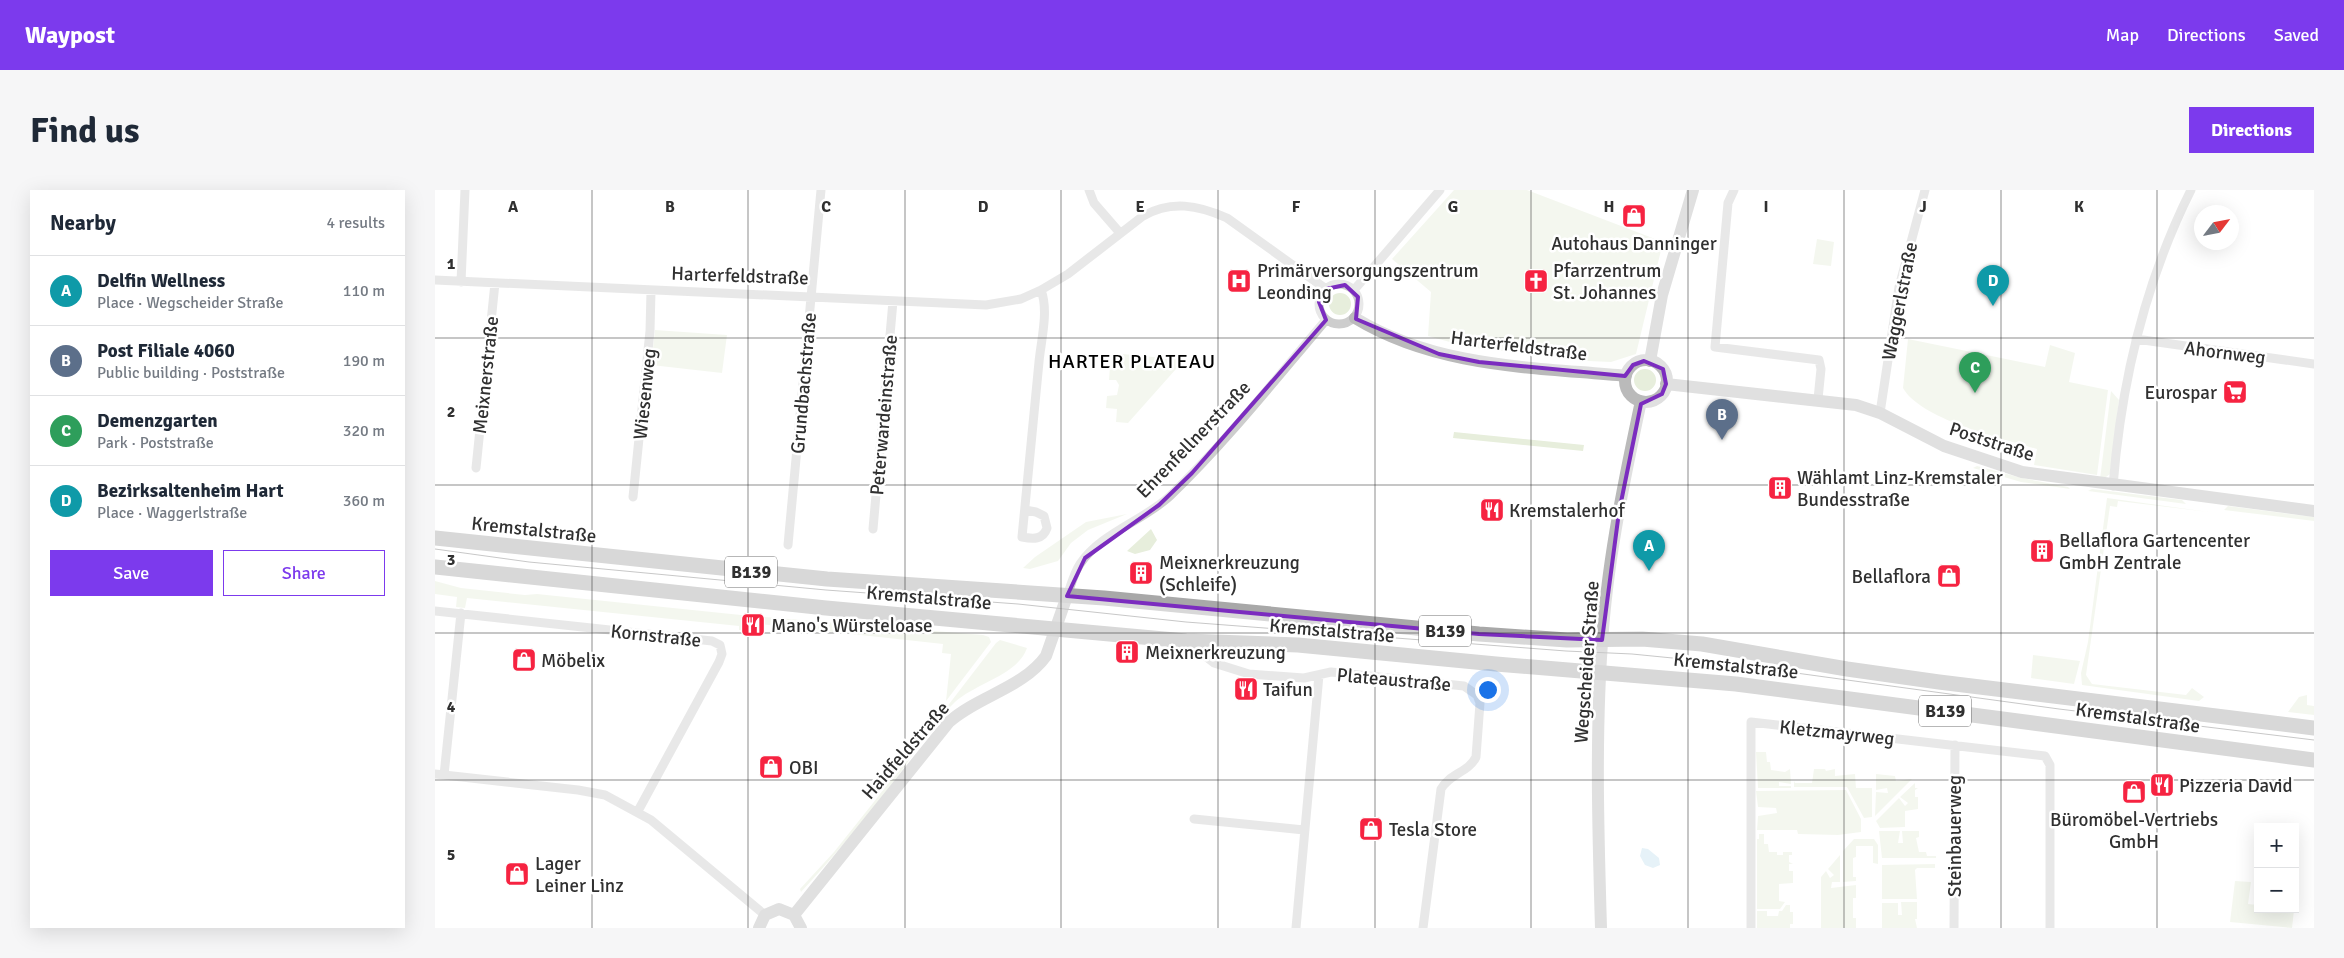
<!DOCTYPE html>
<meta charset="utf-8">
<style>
body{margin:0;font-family:Signika,sans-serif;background:#f6f6f7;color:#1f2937}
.controls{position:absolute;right:15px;bottom:15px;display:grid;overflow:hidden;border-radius:0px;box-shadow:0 5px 20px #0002}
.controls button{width:45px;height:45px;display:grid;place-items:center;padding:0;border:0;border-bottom:1px solid #e0e1e3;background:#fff;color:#1f2937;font:25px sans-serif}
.compass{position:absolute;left:1759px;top:15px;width:45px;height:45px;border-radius:50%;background:#fff;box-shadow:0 5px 20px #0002;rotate:58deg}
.you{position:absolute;left:1052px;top:499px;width:18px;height:18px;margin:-12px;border:4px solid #fff;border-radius:50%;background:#1a73e8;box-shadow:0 0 0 8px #1a73e833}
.badge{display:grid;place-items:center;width:32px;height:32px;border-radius:50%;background:#7c3aed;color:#fff;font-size:16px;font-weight:700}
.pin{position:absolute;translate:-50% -41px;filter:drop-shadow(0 1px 2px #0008)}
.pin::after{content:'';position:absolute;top:26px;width:18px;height:15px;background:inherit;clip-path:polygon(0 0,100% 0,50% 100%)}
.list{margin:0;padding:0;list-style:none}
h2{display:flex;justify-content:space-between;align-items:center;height:65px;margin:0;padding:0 20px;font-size:21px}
h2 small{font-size:16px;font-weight:400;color:#747a83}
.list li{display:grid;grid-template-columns:32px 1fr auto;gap:15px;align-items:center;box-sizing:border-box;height:70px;padding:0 20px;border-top:1px solid #e0e1e3}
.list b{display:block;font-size:19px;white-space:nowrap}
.list p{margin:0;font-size:16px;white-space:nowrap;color:#747a83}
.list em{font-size:16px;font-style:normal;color:#747a83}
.actions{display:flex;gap:10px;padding:15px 20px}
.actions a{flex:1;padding:11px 0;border:1px solid #7c3aed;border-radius:0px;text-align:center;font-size:18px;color:#7c3aed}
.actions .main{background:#7c3aed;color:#fff}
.map{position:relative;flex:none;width:1879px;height:738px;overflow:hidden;border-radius:0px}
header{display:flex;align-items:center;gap:30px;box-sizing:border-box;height:70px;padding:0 25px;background:#7c3aed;color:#fff}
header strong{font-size:24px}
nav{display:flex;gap:28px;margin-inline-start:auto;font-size:18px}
.intro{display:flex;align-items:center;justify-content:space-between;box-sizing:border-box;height:120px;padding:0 30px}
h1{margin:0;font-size:35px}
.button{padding:12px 22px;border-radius:0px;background:#7c3aed;color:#fff;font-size:18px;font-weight:700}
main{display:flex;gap:30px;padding:0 30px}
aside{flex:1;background:#fff;border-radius:0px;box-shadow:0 5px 20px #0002}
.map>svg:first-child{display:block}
.green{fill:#e7eedc}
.water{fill:#c7e2ef}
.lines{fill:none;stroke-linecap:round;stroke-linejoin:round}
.street{stroke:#cdcdcd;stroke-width:9}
.secondary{stroke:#bababa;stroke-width:12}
.primary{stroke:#a8a8a8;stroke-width:15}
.tram{stroke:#858585;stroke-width:1}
.marked{fill:none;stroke:#7b2cbf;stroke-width:4;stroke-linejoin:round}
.grid{fill:none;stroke:#303030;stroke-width:1;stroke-opacity:0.55}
.labels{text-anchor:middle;stroke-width:5;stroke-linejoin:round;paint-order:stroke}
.shield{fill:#fff;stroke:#6e6e6e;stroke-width:1}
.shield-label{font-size:18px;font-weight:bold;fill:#303030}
.poi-label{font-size:19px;fill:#303030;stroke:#fff;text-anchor:start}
.street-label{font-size:19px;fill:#303030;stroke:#fff}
.neighbourhood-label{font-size:20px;letter-spacing:1px;fill:#000;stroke:#fff}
.grid-label{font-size:16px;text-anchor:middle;font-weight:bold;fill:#303030;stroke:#fff;stroke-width:5;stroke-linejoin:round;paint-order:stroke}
</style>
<header>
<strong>Waypost</strong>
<nav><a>Map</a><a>Directions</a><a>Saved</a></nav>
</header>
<div class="intro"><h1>Find us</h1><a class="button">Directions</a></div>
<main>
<aside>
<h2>Nearby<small>4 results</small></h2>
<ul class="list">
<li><span class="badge" style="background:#0f9aa8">A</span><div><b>Delfin Wellness</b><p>Place · Wegscheider Straße</p></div><em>110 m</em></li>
<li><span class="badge" style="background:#5c6f8a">B</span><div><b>Post Filiale 4060</b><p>Public building · Poststraße</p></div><em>190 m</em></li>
<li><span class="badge" style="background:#2e9e5b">C</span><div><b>Demenzgarten</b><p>Park · Poststraße</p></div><em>320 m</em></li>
<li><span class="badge" style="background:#0f9aa8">D</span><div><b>Bezirksaltenheim Hart</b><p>Place · Waggerlstraße</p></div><em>360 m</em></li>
</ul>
<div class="actions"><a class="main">Save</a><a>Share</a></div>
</aside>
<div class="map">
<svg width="1879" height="738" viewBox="0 0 1879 738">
<rect width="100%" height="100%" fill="#fff"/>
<path class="green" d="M1019,0H1092L1228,52L1201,164L1176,172L1153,171L1033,157L993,146L996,102L957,69Z
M1382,49L1399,52L1396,76L1378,74Z
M894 114a11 11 0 1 1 22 0a11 11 0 1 1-22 0Z
M220,140L292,145L287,183L216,175Z
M1473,149L1610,177L1615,155L1640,163L1634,192L1673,200L1662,285L1599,275L1602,259C1568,249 1485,229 1468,198Z
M688,164L749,170L693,233L681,232L682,219L671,218L672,206L682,205L684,195L681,190H674L675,176H686Z
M1199 190a11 11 0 1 1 22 0a11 11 0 1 1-22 0Z
M1676,201L1684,210L1675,284L1671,287L1665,289Z
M1019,242L1149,255L1148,261L1018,248Z
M1542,276L1587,288L1633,297L1635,299L1586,292L1538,278Z
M1657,299L1747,310L1751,314L1653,301Z
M1672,308L1774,322L1683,311L1682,317L1675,316L1651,485L1657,494L1751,505L1757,498L1769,507L1764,511L1647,495L1646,483L1653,452Z
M1793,316L1879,327V331L1789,320Z
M692,324L653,340L636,353L623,371L595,379L588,378L600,367L651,332Z
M716,339L722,350L715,360L700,364L692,361Z
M0,391L26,398L90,405L102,404L306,425L548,445L554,447L556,452L511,511L516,464L507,463L508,454L315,433L314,441L304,440V436L32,408L30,418L21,417L22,407L0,404Z
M565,450L592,458C583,485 541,493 520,512C497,534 479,565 459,591C430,630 399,666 366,702L365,699L399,662L438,613L561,453Z
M1598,465L1645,471L1639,494L1596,488Z
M1872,505V515L1879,516V525L1853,522L1864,507Z
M1321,562H1331L1332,572H1335L1336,580L1350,582L1355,579L1356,594L1344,592V596H1356V598H1323Z
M1379,579H1390L1391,581L1400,579V586L1420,584L1421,598H1437V627L1429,628L1412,597H1359V591L1360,593H1377Z
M1441,584L1460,586L1461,591L1477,589L1440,626L1441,602L1453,603L1452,598L1441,600Z
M1480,593V598H1483L1480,600V607H1483V619L1470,621V637L1445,638L1441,631L1464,608L1470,616L1473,613L1465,607Z
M1411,600L1426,629V642L1403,645L1363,644L1362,640H1322L1323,626L1342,623L1341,618L1323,617L1321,601Z
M1444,641H1465L1463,653H1468L1467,641H1484V647L1481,648L1484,662H1491L1492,666H1501V668H1447Z
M1324,644H1329V654H1333L1334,662H1342V665H1348V662H1357V665H1354V672L1358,674H1354V681H1358V693L1344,694V711L1350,712L1345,719H1322V649H1324Z
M1419,649H1439L1443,655V674L1438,673V656H1421V667L1418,668V687H1421V691L1408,692V661Z
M1405,665V692H1397L1396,698L1421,695V708H1418V728H1421V738H1386V687L1391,681L1395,688L1399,685L1393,679Z
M1500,674V678H1482L1480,680L1482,709H1447V675Z
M1800,691L1816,692L1813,714L1823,715V719L1859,720L1857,738L1795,732Z
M1466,712H1482V729H1480L1482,738H1447V713H1463V725H1467Z
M1351,715H1355V722H1358V734H1355V738H1322V721H1332V726H1343L1344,721H1347Z"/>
<path class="water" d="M1207,658L1213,659L1224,668L1225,675L1218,678L1210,675L1205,666Z"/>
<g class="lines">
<path class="street" d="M654,0L659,13L685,43
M1299,0L1293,13L1280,157L1384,170L1386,179L1383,209
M0,90L551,115L586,109L606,100L633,84L708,26C736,10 763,15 792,28L891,99
M26,92L30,0
M884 114a20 20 0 1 1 40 0a20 20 0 1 1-40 0Z
M919,100L1005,0
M1701,149L1879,174
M1445,223L1464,97L1490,0
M41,278L60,93
M1678,296C1686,194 1710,92 1756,0
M198,307L215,141L216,101
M590,320L601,322L609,326L612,338C608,350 598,349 587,347C593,289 598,230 604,172C606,150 614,121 606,100
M438,339L458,111
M353,355L386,0
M632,406C636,395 639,383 645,374C666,343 708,331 735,306C791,252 841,189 891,130
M0,421L277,451L285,455L287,464L284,472L203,621
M752,452L779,473L814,484L869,488L896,482L1029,496L1042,505L1045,513L1041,567C1034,582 1014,584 1006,599L988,738
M0,584L143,600L170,605L216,630L330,725
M9,585L26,423
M759,629L869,640
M861,738L884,485
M1316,738V532L1610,566L1615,575V738
M1519,738L1520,555"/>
<path class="secondary" d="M920,128C1002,178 1098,177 1191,186
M1190 191a21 21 0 1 1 42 0a21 21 0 1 1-42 0Z
M1215,171L1227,105L1258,0
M1231,194L1421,215L1445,223L1509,256L1587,282L1879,321
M359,725L514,532C543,506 588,498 611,466L632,406
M324,738L330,725L344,719L359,725L366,738
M1166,738C1163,639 1160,538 1168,439C1174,363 1190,286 1206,211"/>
<path class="primary" d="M0,348L392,389L669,408L1044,444L1132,450L1207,449L1267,454L1412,479L1504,492L1879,538
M0,377L391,418L751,451L863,455L1061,474L1301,494L1879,570"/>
<path class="tram" d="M0,359L94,372L391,400L583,414L751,432L1131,461L1197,464L1288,473L1624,519L1879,550"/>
</g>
<path d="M0 0H1879V738H0ZM910,95L923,107L921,129L1004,164L1044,172L1190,186L1198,175L1209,171L1228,179L1231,194L1227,204L1206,214L1184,322L1167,450L1044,444L632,406L650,368L724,315L757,283L891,130L884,112L891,99Z" fill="#fff" fill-opacity=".55" fill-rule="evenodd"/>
<path class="marked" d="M910,95L923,107L921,129L1004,164L1044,172L1190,186L1198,175L1209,171L1228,179L1231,194L1227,204L1206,214L1184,322L1167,450L1044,444L632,406L650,368L724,315L757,283L891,130L884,112L891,99Z"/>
<path class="grid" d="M157,0V738M313,0V738M470,0V738M626,0V738M783,0V738M940,0V738M1096,0V738M1253,0V738M1409,0V738M1566,0V738M1722,0V738M0,148H1879M0,295H1879M0,443H1879M0,590H1879"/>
<defs>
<symbol id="shop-square" viewBox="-11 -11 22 22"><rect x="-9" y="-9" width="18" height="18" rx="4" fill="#f62341" stroke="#fff"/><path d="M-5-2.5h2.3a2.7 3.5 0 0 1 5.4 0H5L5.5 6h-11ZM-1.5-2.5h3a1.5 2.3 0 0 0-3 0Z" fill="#fff"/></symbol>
<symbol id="hospital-square" viewBox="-11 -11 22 22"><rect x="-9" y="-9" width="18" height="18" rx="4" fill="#f62341" stroke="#fff"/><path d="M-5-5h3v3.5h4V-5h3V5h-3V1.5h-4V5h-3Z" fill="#fff"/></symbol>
<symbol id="church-square" viewBox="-11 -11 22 22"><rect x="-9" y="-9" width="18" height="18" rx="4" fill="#f62341" stroke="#fff"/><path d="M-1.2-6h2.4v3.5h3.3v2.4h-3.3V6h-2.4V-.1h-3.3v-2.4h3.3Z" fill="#fff"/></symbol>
<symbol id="supermarket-square" viewBox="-11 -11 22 22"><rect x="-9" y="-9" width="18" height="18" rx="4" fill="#f62341" stroke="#fff"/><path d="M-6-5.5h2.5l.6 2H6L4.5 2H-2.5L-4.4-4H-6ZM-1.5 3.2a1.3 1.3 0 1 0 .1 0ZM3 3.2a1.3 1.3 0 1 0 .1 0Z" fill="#fff"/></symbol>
<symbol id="building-square" viewBox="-11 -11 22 22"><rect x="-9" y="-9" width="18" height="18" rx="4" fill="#f62341" stroke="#fff"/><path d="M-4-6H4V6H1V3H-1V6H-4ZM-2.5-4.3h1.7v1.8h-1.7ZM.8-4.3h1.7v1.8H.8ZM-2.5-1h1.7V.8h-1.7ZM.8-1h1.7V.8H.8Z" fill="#fff"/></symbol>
<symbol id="restaurant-square" viewBox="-11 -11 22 22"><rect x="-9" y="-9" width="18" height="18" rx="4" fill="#f62341" stroke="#fff"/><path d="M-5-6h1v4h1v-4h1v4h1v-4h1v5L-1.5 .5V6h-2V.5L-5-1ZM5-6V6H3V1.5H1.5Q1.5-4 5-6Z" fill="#fff"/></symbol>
</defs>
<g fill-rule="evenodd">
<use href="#shop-square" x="1185" y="12" width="28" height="28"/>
<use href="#hospital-square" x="790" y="77" width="28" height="28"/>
<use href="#church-square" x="1087" y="77" width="28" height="28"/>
<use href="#supermarket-square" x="1786" y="188" width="28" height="28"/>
<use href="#building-square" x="1331" y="284" width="28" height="28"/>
<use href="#restaurant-square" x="1043" y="306" width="28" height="28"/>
<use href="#building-square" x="1593" y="347" width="28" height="28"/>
<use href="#building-square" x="692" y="369" width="28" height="28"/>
<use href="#shop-square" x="1500" y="372" width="28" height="28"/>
<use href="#restaurant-square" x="304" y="421" width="28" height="28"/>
<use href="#building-square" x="678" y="448" width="28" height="28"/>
<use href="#shop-square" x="75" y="456" width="28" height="28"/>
<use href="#restaurant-square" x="797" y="485" width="28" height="28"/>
<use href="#shop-square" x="322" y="563" width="28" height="28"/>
<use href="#restaurant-square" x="1713" y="581" width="28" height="28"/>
<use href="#shop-square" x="1685" y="588" width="28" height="28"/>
<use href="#shop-square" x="922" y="625" width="28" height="28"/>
<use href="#shop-square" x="68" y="670" width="28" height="28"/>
</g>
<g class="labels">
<g class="shield">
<rect x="290" y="366.5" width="52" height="31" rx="4"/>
<rect x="984" y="425.5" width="52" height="31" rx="4"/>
<rect x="1484" y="505.5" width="52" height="31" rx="4"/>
</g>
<g class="shield-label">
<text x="316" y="388">B139</text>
<text x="1010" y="447">B139</text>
<text x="1510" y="527">B139</text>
</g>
<g class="poi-label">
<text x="1199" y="60" text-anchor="middle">Autohaus Danninger</text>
<text x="822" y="87">Primärversorgungszentrum<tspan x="822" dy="22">Leonding</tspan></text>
<text x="1118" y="87">Pfarrzentrum<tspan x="1118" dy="22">St. Johannes</tspan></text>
<text x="1782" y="209" text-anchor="end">Eurospar</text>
<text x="1362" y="294">Wählamt Linz-Kremstaler<tspan x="1362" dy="22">Bundesstraße</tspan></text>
<text x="1074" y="327">Kremstalerhof</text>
<text x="1624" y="357">Bellaflora Gartencenter<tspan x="1624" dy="22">GmbH Zentrale</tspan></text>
<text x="724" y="379">Meixnerkreuzung<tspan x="724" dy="22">(Schleife)</tspan></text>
<text x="1496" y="393" text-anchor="end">Bellaflora</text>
<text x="336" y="442">Mano's Würsteloase</text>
<text x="710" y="469">Meixnerkreuzung</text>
<text x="106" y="477">Möbelix</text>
<text x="828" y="506">Taifun</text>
<text x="354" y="584">OBI</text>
<text x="1744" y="602">Pizzeria David</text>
<text x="1699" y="636" text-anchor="middle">Büromöbel-Vertriebs<tspan x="1699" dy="22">GmbH</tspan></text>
<text x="954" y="646">Tesla Store</text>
<text x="100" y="680">Lager<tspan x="100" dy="22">Leiner Linz</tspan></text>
</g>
<g class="street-label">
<text transform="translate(305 85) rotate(2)" y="7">Harterfeldstraße</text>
<text transform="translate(1464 111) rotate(-79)" y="7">Waggerlstraße</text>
<text transform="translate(1084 155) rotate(7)" y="7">Harterfeldstraße</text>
<text transform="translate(1790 162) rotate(7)" y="7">Ahornweg</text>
<text transform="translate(50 185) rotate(-84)" y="7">Meixnerstraße</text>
<text transform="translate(368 193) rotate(-85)" y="7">Grundbachstraße</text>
<text transform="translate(209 204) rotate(-84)" y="7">Wiesenweg</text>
<text transform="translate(448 225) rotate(-85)" y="7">Peterwardeinstraße</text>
<text transform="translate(758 249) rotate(-46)" y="7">Ehrenfellnerstraße</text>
<text transform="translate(1557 251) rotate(18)" y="7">Poststraße</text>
<text transform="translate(99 339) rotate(6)" y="7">Kremstalstraße</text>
<text transform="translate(494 407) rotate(5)" y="7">Kremstalstraße</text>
<text transform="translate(897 440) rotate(5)" y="7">Kremstalstraße</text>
<text transform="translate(221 445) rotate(6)" y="7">Kornstraße</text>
<text transform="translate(1151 472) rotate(-86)" y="7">Wegscheider Straße</text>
<text transform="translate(1301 475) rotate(6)" y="7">Kremstalstraße</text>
<text transform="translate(959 489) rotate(5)" y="7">Plateaustraße</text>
<text transform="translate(1703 527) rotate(8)" y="7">Kremstalstraße</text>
<text transform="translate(1402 542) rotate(6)" y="7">Kletzmayrweg</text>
<text transform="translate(470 560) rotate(-49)" y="7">Haidfeldstraße</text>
<text transform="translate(1519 646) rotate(-90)" y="7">Steinbauerweg</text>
</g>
<g class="neighbourhood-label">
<text x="697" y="178">HARTER PLATEAU</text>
</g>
</g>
<g class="grid-label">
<text x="78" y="22">A</text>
<text x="235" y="22">B</text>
<text x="391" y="22">C</text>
<text x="548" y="22">D</text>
<text x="705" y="22">E</text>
<text x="861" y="22">F</text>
<text x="1018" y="22">G</text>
<text x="1174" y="22">H</text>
<text x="1331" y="22">I</text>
<text x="1488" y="22">J</text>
<text x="1644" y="22">K</text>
<text x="16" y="79">1</text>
<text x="16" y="227">2</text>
<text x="16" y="375">3</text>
<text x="16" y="522">4</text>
<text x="16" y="670">5</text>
</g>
</svg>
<div class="controls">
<button>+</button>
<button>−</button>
</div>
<svg class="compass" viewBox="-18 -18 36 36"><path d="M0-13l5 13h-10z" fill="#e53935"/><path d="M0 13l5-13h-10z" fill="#747a83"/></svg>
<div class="you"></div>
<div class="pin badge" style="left:1214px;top:381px;background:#0f9aa8">A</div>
<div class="pin badge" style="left:1287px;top:250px;background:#5c6f8a">B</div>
<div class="pin badge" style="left:1540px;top:203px;background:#2e9e5b">C</div>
<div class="pin badge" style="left:1558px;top:116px;background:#0f9aa8">D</div>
</div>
</main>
